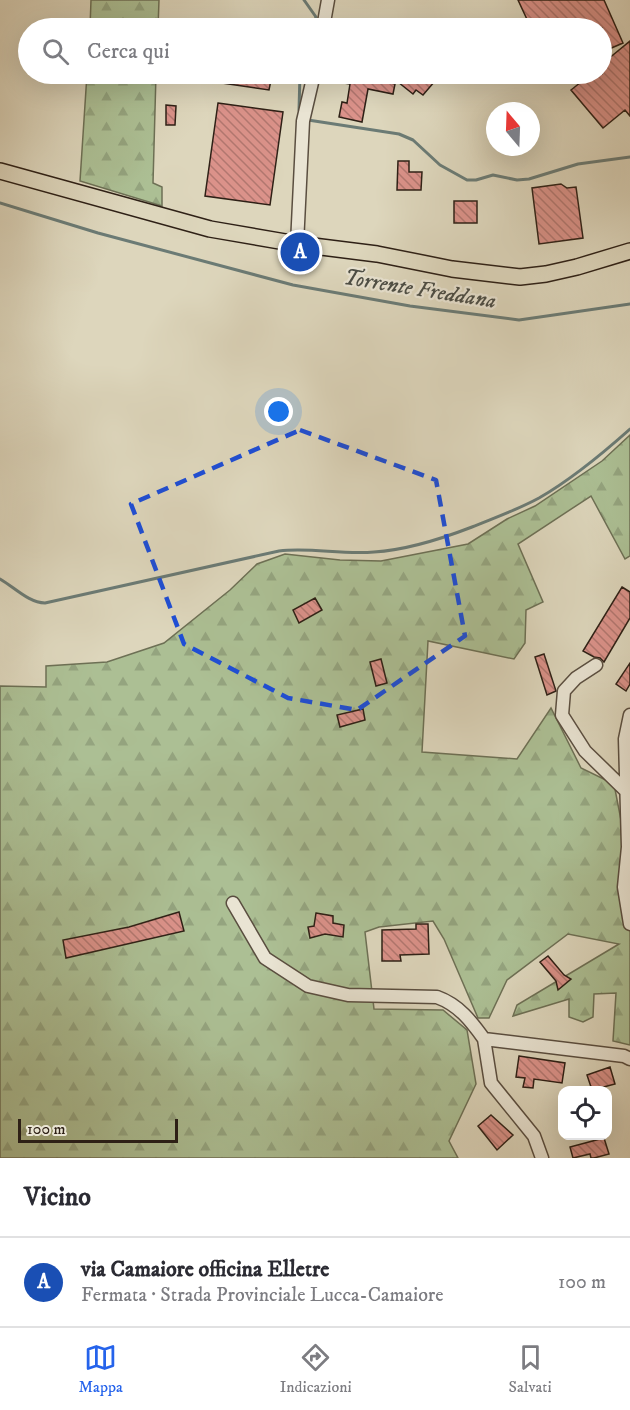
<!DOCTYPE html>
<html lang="it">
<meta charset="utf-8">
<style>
body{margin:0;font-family:"IM FELL DW Pica",serif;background:#f7f7f7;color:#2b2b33}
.controls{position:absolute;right:18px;bottom:18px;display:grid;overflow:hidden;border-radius:12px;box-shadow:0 6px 24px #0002}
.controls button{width:54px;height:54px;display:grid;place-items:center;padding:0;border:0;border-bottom:2px solid #e1e1e2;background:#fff;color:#2b2b33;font:30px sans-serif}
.compass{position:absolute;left:486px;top:102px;width:54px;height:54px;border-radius:50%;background:#fff;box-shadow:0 6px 24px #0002;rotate:341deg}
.scale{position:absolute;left:18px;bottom:15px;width:160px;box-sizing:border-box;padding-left:6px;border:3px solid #2e2016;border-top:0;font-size:16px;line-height:21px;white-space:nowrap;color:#2e2016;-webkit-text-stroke:4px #e9e4d3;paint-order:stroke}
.you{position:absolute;left:279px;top:412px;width:21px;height:21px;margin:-15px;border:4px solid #fff;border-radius:50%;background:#1a73e8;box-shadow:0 0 0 9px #1a73e833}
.badge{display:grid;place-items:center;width:39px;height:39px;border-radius:50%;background:#2563eb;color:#fff;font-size:20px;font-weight:700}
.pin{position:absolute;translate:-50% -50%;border:3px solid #fff;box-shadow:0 2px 6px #0006}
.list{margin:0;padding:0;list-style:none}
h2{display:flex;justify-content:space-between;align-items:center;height:78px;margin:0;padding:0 24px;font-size:26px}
h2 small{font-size:20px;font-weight:400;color:#7c7c81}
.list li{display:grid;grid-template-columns:39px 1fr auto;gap:18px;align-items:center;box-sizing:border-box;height:90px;padding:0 24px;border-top:2px solid #e1e1e2}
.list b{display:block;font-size:22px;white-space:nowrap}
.list p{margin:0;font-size:20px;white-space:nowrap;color:#7c7c81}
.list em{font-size:20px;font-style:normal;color:#7c7c81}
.icon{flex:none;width:33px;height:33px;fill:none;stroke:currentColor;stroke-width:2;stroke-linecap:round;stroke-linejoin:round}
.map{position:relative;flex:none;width:630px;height:1158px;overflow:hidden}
.search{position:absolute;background:#fff;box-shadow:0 6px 24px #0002;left:18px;right:18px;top:18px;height:66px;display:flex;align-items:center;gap:15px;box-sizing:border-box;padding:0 21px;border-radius:33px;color:#7c7c81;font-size:22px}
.sheet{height:168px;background:#fff}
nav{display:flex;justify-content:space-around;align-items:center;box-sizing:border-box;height:84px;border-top:2px solid #e1e1e2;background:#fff;font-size:16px;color:#7c7c81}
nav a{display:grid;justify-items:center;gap:3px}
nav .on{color:#2563eb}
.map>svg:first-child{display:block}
.forest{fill:url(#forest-firs);stroke:#6d7055;stroke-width:1.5}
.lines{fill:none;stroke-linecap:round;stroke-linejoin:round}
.stream{stroke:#6b7b75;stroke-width:3}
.building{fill:url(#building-back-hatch);stroke:#2e2016;stroke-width:1.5}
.minor-casing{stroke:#5a4e40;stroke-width:15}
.major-casing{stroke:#2e2016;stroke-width:18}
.minor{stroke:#e9e4d3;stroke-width:12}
.major{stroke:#ddd6bc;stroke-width:15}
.marked{fill:none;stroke:#1d4ed8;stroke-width:4.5;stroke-dasharray:12 8;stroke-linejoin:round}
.labels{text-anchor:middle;stroke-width:4.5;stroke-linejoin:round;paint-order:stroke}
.water-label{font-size:22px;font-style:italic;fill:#4c4e46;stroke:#e9e4d3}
</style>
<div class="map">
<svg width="630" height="1158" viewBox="0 0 630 1158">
<defs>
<pattern id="forest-firs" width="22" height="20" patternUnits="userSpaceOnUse" patternTransform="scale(1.5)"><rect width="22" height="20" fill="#acbf94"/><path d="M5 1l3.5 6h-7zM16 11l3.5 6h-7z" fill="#94a47f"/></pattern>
<pattern id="building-back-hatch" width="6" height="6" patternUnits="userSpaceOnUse" patternTransform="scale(1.5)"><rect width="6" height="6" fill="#db928a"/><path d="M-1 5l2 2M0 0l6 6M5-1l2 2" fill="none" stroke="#b27770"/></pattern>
</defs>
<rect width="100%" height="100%" fill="#ddd6bc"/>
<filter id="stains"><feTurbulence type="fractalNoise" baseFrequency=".00333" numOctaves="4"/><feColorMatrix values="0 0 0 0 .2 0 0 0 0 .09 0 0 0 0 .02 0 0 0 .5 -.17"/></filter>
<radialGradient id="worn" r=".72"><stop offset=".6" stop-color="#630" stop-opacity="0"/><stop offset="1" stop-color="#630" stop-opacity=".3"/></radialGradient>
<path class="forest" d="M91,0H159L158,28H90Z
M87,74H156L153,183L162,187V206L80,181Z
M630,435V556L625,559L591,496L518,544L543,602L526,610L525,643L514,659L428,641L422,752L517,759L551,708L581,768L614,784L626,846L630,850V1045L613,1041L616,993L594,994L593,1017L583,1022L569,1017V999L513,1016L517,1005L619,944L568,934L507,980L489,1018H478L444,939L433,921L379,927L365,932L374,1009L443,1010L467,1030L476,1084L449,1141L458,1158H0V686L46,687V666L107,662L164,643L230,590L257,564L285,554L340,560L381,561L468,544L507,519L535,506L602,461Z"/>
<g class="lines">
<path class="stream" d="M304,0L316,17L312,28
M299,110L300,74
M308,120L399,134L413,140L440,165L467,180H476L493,175L517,180L529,179L578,164L630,157
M0,203L98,233L293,285L410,306L519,320L630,304
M0,579C14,587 29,603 45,603L279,551C310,547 342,555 374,552C408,550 441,539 472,527C494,518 517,510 539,498C572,479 602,454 630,429"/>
</g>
<path class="building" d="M518,0H604L623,43L602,52V28H531Z
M630,41V116L625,110L603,128L571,90L591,74H602V64Z
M196,74H232L271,80L269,90L195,79Z
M339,74H369L368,78L395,84L393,94L368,89L362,122L339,117L342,102L347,103L350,84L337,82Z
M388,74H441L423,95L416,90L413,94Z
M218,103L283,112L270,205L205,196Z
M166,105L176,106L175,125H166Z
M398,161H409V172H422L421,190H397Z
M561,184L567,188L576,187L583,238L539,244L532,188Z
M454,201H477V223H454Z
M622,587L630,592V618L604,662L600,658L594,657L583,651Z
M315,598L322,610L299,623L293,610Z
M544,654L556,691L547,695L535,657Z
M381,659L387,683L376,686L370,662Z
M630,663V684L626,691L616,684Z
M363,709L365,720L340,727L337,715Z
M179,912L184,931L66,958L63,940L129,927Z
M316,913L333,916V923L344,925L343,937L325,934L310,938L308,927L314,926Z
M416,924H428L429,954L400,955L401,961H382V930L416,929Z
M548,956L564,975L571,979L558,990L556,981L540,962Z
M519,1056L565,1063L562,1083L534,1079L533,1088L523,1087L525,1078L516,1077Z
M610,1067L615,1084L592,1090L587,1075Z
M491,1115L513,1135L497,1150L478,1126Z
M604,1138L609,1154L594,1158H591L590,1154L573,1158L570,1147Z"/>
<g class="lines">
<defs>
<path id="minor" d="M323,28L328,0
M297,244L303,121L314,74
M596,665L576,678L564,691L562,715L585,751L626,791
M630,715L625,739L628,847L624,887L630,924
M233,903L265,958L308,986L348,995L437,997C459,1005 471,1021 484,1039L624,1056L630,1059
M484,1039L491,1083L534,1136L542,1158"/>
<path id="major" d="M0,171L210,229L297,244L377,254L452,269L520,277L546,274L577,267L630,251"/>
</defs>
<use href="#minor" class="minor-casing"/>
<use href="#major" class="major-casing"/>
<use href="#minor" class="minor"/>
<use href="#major" class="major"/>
</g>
<path class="marked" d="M300,430L436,480L465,636L357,710L288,698L184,644L131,504Z"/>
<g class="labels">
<g class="water-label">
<text transform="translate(420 288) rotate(9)" y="8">Torrente Freddana</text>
</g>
</g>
<rect width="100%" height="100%" filter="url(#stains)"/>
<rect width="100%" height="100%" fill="url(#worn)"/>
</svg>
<div class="controls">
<button><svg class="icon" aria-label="locate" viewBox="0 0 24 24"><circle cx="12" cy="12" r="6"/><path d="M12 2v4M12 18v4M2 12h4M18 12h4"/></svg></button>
</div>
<svg class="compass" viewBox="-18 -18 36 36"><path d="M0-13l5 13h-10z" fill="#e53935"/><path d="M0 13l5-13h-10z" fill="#7c7c81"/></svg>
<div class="scale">100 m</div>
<div class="you"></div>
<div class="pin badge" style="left:300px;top:252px;background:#1a4fb4">A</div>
<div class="search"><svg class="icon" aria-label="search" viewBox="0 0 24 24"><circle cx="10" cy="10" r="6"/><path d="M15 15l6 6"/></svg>Cerca qui</div>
</div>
<section class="sheet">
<h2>Vicino<small></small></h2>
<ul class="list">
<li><span class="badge" style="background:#1a4fb4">A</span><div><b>via Camaiore officina Elletre</b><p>Fermata · Strada Provinciale Lucca-Camaiore</p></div><em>100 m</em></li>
</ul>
</section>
<nav>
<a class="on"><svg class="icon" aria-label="map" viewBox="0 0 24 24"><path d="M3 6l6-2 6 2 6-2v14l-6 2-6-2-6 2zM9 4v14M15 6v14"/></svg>Mappa</a>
<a><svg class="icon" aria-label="directions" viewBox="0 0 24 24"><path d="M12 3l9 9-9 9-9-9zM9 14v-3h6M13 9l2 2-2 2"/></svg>Indicazioni</a>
<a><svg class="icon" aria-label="saved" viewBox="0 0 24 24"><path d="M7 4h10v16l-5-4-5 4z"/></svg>Salvati</a>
</nav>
